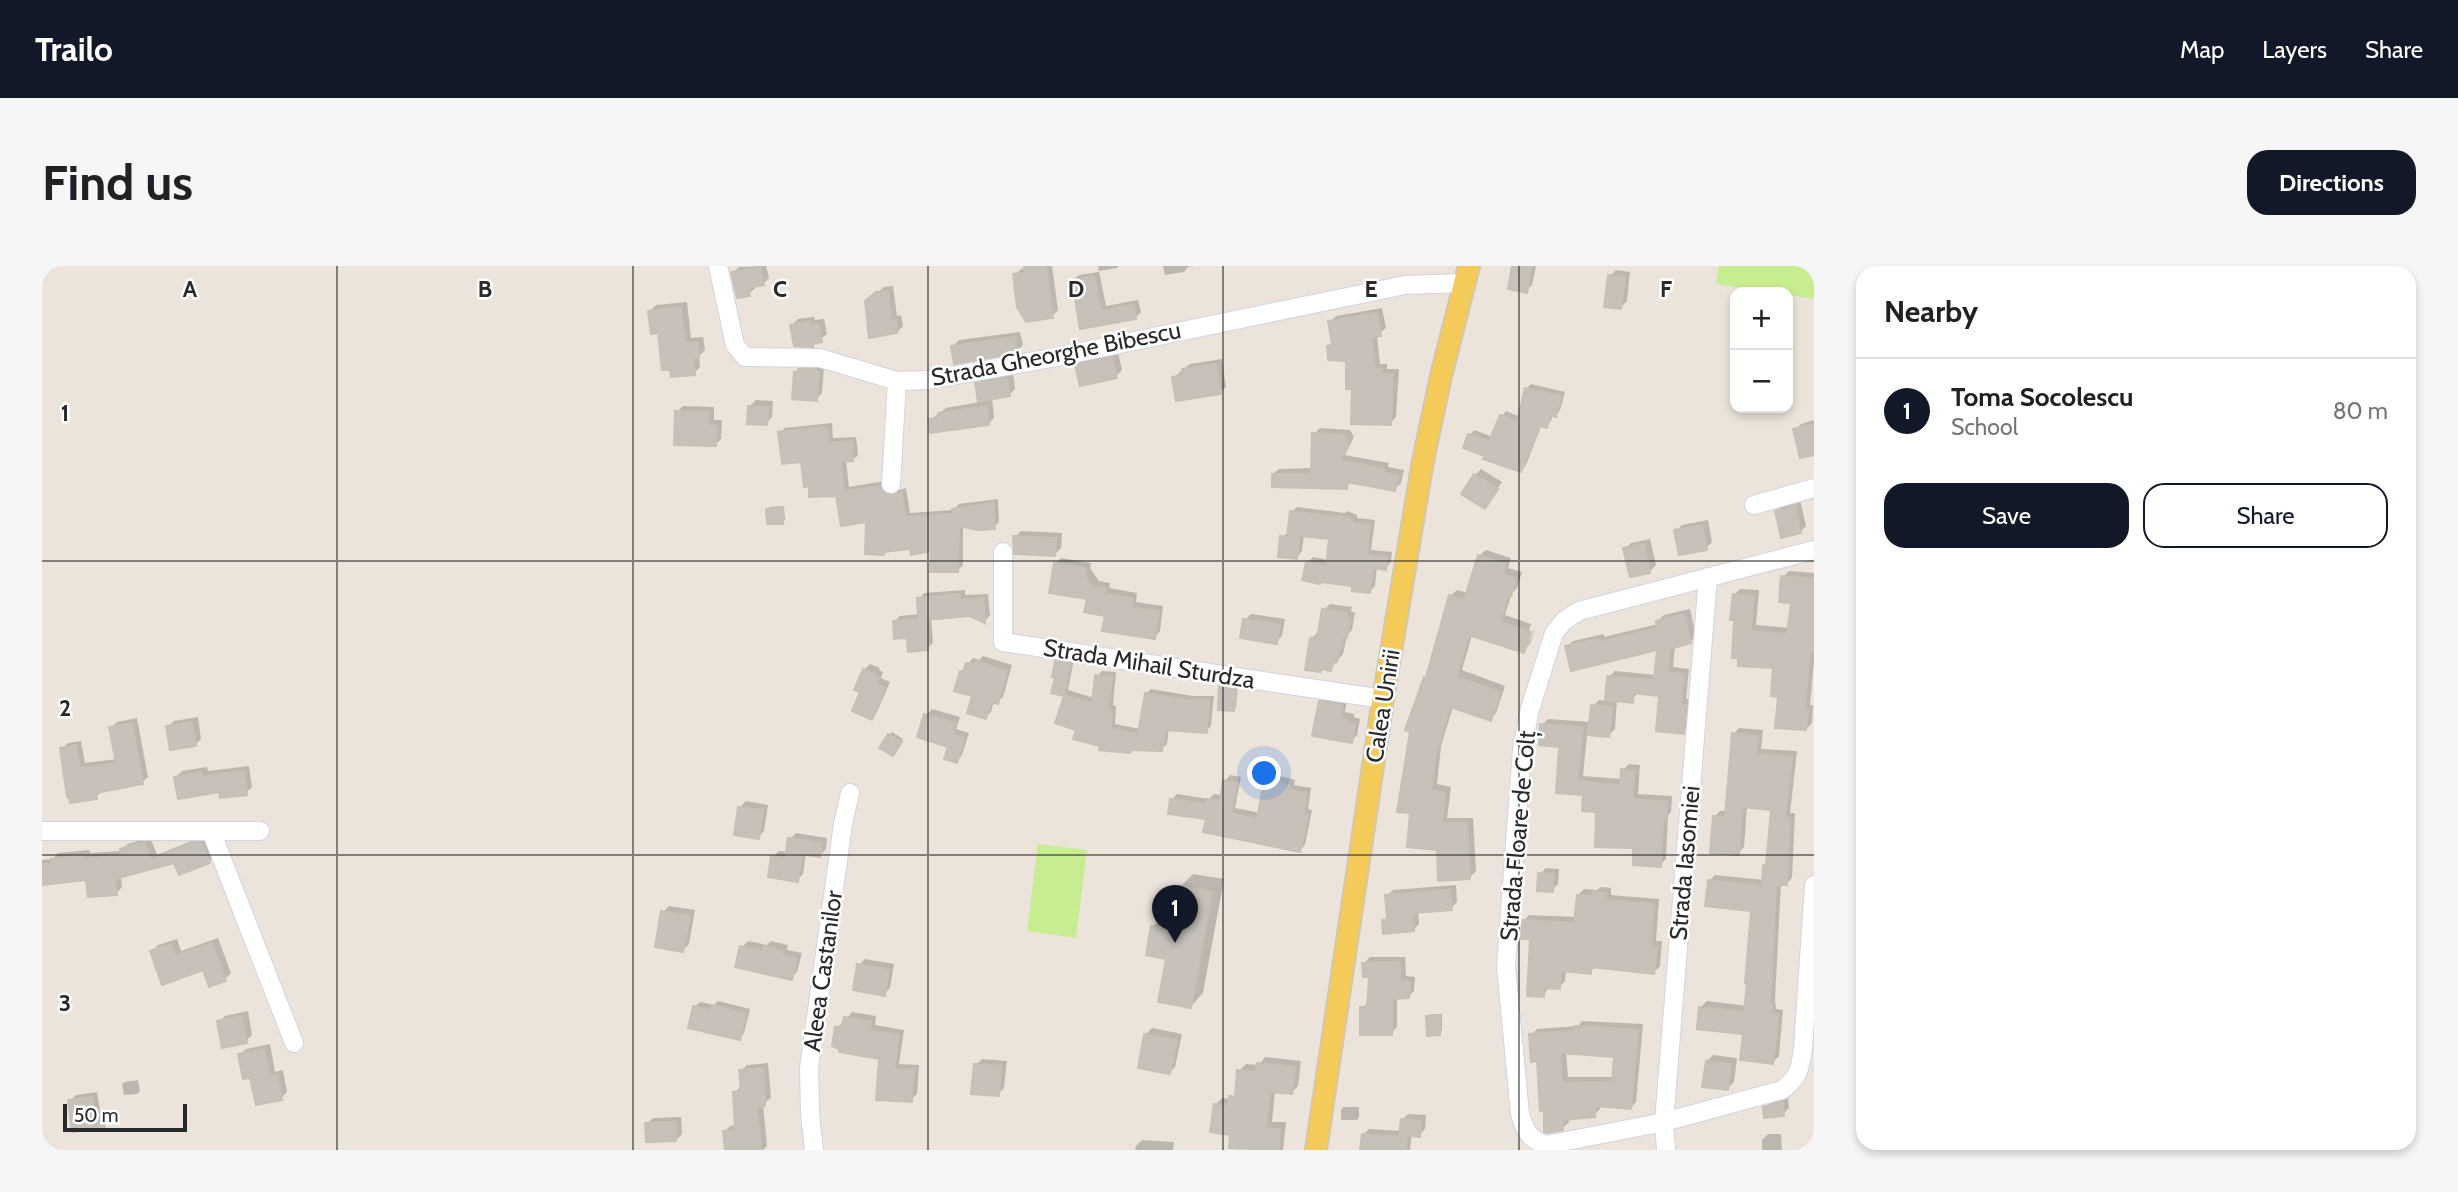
<!DOCTYPE html>
<meta charset="utf-8">
<style>
body{margin:0;font-family:Cabin,sans-serif;background:#f6f6f6;color:#202124}
.controls{position:absolute;right:21px;top:21px;display:grid;overflow:hidden;border-radius:14px;box-shadow:0 4px 10px #0003}
.controls button{width:63px;height:63px;display:grid;place-items:center;padding:0;border:0;border-bottom:2px solid #e0e0e0;background:#fff;color:#202124;font:35px sans-serif}
.scale{position:absolute;left:21px;bottom:18px;width:124px;box-sizing:border-box;padding-left:7px;border:4px solid #292929;border-top:0;font-size:19px;line-height:24px;white-space:nowrap;color:#292929;-webkit-text-stroke:5px #fff;paint-order:stroke}
.you{position:absolute;left:1223px;top:508px;width:24px;height:24px;margin:-18px;border:5px solid #fff;border-radius:50%;background:#1a73e8;box-shadow:0 0 0 10px #1a73e833}
.badge{display:grid;place-items:center;width:46px;height:46px;border-radius:50%;background:#111827;color:#fff;font-size:23px;font-weight:700}
.pin{position:absolute;translate:-50% -58px;filter:drop-shadow(0 2px 4px #0008)}
.pin::after{content:'';position:absolute;top:37px;width:24px;height:21px;background:inherit;clip-path:polygon(0 0,100% 0,50% 100%)}
.list{margin:0;padding:0;list-style:none}
h2{display:flex;justify-content:space-between;align-items:center;height:91px;margin:0;padding:0 28px;font-size:30px}
h2 small{font-size:23px;font-weight:400;color:#757577}
.list li{display:grid;grid-template-columns:46px 1fr auto;gap:21px;align-items:center;box-sizing:border-box;height:105px;padding:0 28px;border-top:2px solid #e0e0e0}
.list b{display:block;font-size:26px;white-space:nowrap}
.list p{margin:0;font-size:23px;white-space:nowrap;color:#757577}
.list em{font-size:23px;font-style:normal;color:#757577}
.actions{display:flex;gap:14px;padding:21px 28px}
.actions a{flex:1;padding:16px 0;border:2px solid #111827;border-radius:21px;text-align:center;font-size:24px;color:#111827}
.actions .main{background:#111827;color:#fff}
.map{position:relative;flex:none;width:1772px;height:884px;overflow:hidden;border-radius:21px}
header{display:flex;align-items:center;gap:42px;box-sizing:border-box;height:98px;padding:0 35px;background:#111827;color:#fff}
header strong{font-size:33px}
nav{display:flex;gap:38px;margin-inline-start:auto;font-size:24px}
.intro{display:flex;align-items:center;justify-content:space-between;box-sizing:border-box;height:168px;padding:0 42px}
h1{margin:0;font-size:49px}
.button{padding:18px 32px;border-radius:21px;background:#111827;color:#fff;font-size:24px;font-weight:700}
main{display:flex;gap:42px;padding:0 42px}
aside{flex:1;background:#fff;border-radius:21px;box-shadow:0 4px 10px #0003}
.map>svg:first-child{display:block}
.pitch{fill:#c8ec90}
.shadow{fill:#0003;fill-rule:evenodd}
.building{fill:#c7c1ba;stroke:#c7c0b4;stroke-width:2;fill-rule:evenodd}
.lines{fill:none;stroke-linecap:round;stroke-linejoin:round}
.minor-casing{stroke:#d0d4e3;stroke-width:20}
.major-casing{stroke:#c7c7c7;stroke-width:24}
.minor{stroke:#fff;stroke-width:18}
.major{stroke:#f4ca58;stroke-width:21}
.grid{fill:none;stroke:#292929;stroke-width:2;stroke-opacity:0.55}
.labels{text-anchor:middle;stroke-width:5;stroke-linejoin:round;paint-order:stroke}
.street-label{font-size:24px;fill:#292929;stroke:#fff}
.grid-label{font-size:23px;text-anchor:middle;font-weight:bold;fill:#292929;stroke:#fff;stroke-width:5;stroke-linejoin:round;paint-order:stroke}
</style>
<header>
<strong>Trailo</strong>
<nav><a>Map</a><a>Layers</a><a>Share</a></nav>
</header>
<div class="intro"><h1>Find us</h1><a class="button">Directions</a></div>
<main>
<div class="map">
<svg width="1772" height="884" viewBox="0 0 1772 884">
<rect width="100%" height="100%" fill="#ece4da"/>
<path class="pitch" d="M1677,0H1772V33L1746,29V26H1728L1674,18Z
M996,578L1045,584L1034,672L985,665Z"/>
<path class="shadow" d="M724,0L727,12L721,18L713,19V22L707,28L691,7L697,1Z
M984,0H1010L1016,44L1010,50L973,9L979,3L984,2Z
M1056,0H1077L1075,2L1057,5L1064,40L1096,34L1099,46L1093,52L1039,61L1031,14L1037,9L1057,6Z
M1121,0H1153L1146,1L1142,6L1123,9Z
M1474,0H1494L1490,19L1484,25Z
M1574,4L1588,6L1585,35L1579,41L1568,10Z
M851,20L855,50L859,49L861,60L855,66L831,30L842,21Z
M645,36L649,72L661,71L663,84L657,90L658,101L652,107L618,65L608,45L614,39Z
M1340,42L1344,62L1335,69L1338,98H1345V103H1357L1354,151L1348,157L1312,121L1306,94L1287,81L1291,76L1288,56L1294,50Z
M772,51L773,54L782,53L785,68L770,79L750,59L756,53Z
M978,66L981,79L975,85L911,80L917,74Z
M1076,86L1080,104L1074,110L1035,99L1041,93Z
M1180,93L1184,121L1178,127L1132,111L1148,98Z
M764,98L782,101L780,127L774,133L754,106Z
M971,107L973,123L967,129L950,132L952,152L946,158L888,154L904,142L938,136L935,118L941,112Z
M1489,118L1523,126L1518,144L1514,149L1511,148L1509,155L1505,160L1500,158L1484,199L1479,204L1446,189L1428,169L1432,164L1451,171L1460,150L1464,145L1478,151L1485,122Z
M714,134L731,135L730,151L724,157L708,140Z
M641,140L672,141V154H680L679,173L673,179L635,146Z
M1772,154V187L1759,190L1753,164L1759,158Z
M790,157L791,172L814,171L816,189L811,194H804L807,221L843,215L854,225L864,222L868,247L911,244L917,238L956,233L957,256L952,261L921,259V299L916,304L890,283L870,281L844,284L841,287L826,254L795,228L769,218L760,194L738,167L743,162Z
M1278,162L1308,164L1312,171L1303,189L1347,197L1346,201L1362,204L1359,217L1353,223L1310,215L1304,221L1231,208L1237,203L1271,202L1272,168Z
M1439,203L1460,216L1443,241L1433,209Z
M1758,234L1764,260L1758,266L1735,245L1741,239Z
M742,240L743,254L740,256L726,243L728,241Z
M1255,241L1303,247L1305,245L1315,249V252L1333,254L1329,284L1350,286L1349,296L1343,302L1335,301L1333,320L1327,326L1266,296L1271,291L1286,294L1289,272L1262,269L1260,285L1255,291L1240,271L1247,266L1250,246Z
M1666,254L1670,276L1664,282L1634,265L1640,259Z
M979,265L1020,267L1019,282L1013,288L973,271Z
M1608,273L1614,299L1608,305L1583,283L1589,277Z
M1444,284L1469,292L1466,302L1480,306L1475,322L1470,327L1463,349L1489,358L1482,379H1486L1494,359L1488,378L1481,385L1430,369L1420,404L1463,420L1454,447L1448,453L1411,441L1399,480L1395,518L1409,521L1405,552H1431L1434,605L1428,611L1396,582L1367,580L1383,411L1387,408L1408,330L1415,324L1426,327L1437,290Z
M1019,292L1049,297L1048,302L1057,315L1068,317L1067,322L1095,327L1094,336L1121,340L1118,365L1113,371L1047,331L1013,298Z
M1747,305L1772,307V395L1768,439H1771L1770,457L1764,463L1738,429L1733,400L1698,398L1692,329L1698,323L1717,324L1714,359L1748,362L1751,335L1741,311Z
M923,324V329L946,328L948,349L943,355L928,348L889,352L891,377L885,382L866,371L853,355L858,350L878,348L877,333L882,327Z
M1288,338L1310,341L1309,346H1313L1310,364L1305,369L1301,388L1288,403L1269,373L1275,367H1278L1282,344Z
M1648,343L1654,370L1648,376L1633,380L1631,401L1647,403L1644,433H1649L1647,460L1641,466L1619,428L1596,426L1590,435L1575,433L1573,463L1567,469L1546,459L1541,510L1580,513L1581,504L1587,498L1598,499L1596,528L1630,530L1629,546L1626,549L1624,593L1618,599L1593,580L1556,545L1543,527L1516,525L1519,479L1500,459L1506,453L1549,456L1551,440L1557,434L1564,435L1567,411L1573,405L1614,409L1617,382L1525,381L1531,375L1562,368V371L1616,358V355L1622,349Z
M1209,348L1243,353L1240,370L1234,376L1203,354Z
M941,390L970,399L961,431L955,436L952,435L949,446L943,451L919,406L931,392L937,394Z
M1020,391L1032,393L1026,424L1052,432L1055,410L1060,405L1074,406L1071,439L1074,440L1073,458L1098,463L1104,428L1109,423L1151,430H1172L1169,460L1164,465L1127,462L1125,478L1119,483H1090L1088,485L1060,479L1036,463L1016,456L1024,429L1011,425L1015,410L1014,396Z
M828,398L838,402L837,404L841,406L839,412L848,416L835,446L829,452L820,425L814,423L822,404Z
M1181,418L1196,420L1194,441L1191,444L1178,421Z
M1284,430L1305,433L1303,446L1312,448V451L1318,453L1315,469L1309,475L1278,436Z
M890,443L918,451L914,463L927,467L920,489L914,495L908,480L884,449Z
M156,451L159,473L153,479L126,461L132,455Z
M95,452L106,511L100,516L60,525L54,531L20,483L26,477L39,475L43,497L75,493L69,462L75,456Z
M1697,462L1721,464L1719,483L1755,485L1748,547H1753L1750,612L1744,618L1739,617L1733,733L1734,743L1741,744L1737,790L1731,796L1703,767L1659,741L1665,735L1705,740L1711,643L1667,615L1673,609L1722,614V600L1726,596L1731,542L1705,540L1702,581L1696,587L1672,551L1678,545H1685L1691,468Z
M850,466L861,473L853,486L847,469Z
M207,500L210,521L204,527L179,523L134,511L140,505L165,501L166,505Z
M1230,505L1240,506L1239,510L1253,514L1252,519L1269,522L1266,543L1270,544L1263,579L1258,584L1166,551L1129,534L1135,528L1167,533L1172,528L1180,529L1183,515L1188,509L1199,511L1193,542L1218,547L1225,510Z
M704,535L726,539L722,565L716,571L698,541Z
M754,567L785,572L784,583L778,589L764,587L761,608L755,614L731,591L737,585L745,586L748,573Z
M108,571L115,589L159,571H165L173,590L167,596L133,595L79,609L80,621L74,627L46,612L0,617V594L11,593L16,587L48,584V587L79,585L86,578Z
M1504,602L1517,603L1516,618L1510,624L1498,608Z
M1151,608L1182,613L1161,727L1149,740L1110,661L1123,649L1141,652L1145,633L1139,620Z
M1414,619L1415,636L1409,642L1376,645L1377,658L1371,664L1342,654L1347,649L1345,630L1351,624Z
M1559,621L1569,622V629L1617,633L1614,675H1620L1618,700L1612,706L1555,699L1548,706L1524,704L1523,715L1517,721H1507L1501,730L1490,671L1481,655L1487,649L1534,651L1536,629L1542,623L1555,624Z
M627,640L653,644L647,678L641,684L621,646Z
M176,672L189,707L183,713L168,719L162,702L110,685L116,679L135,673L139,685Z
M706,675L725,679L729,675L746,679L745,684L760,687L755,706L749,712L700,681Z
M1328,691H1363L1364,710L1373,711L1372,725L1366,731H1355V761L1349,767L1320,742L1326,736L1329,709L1322,697Z
M823,693L852,698L848,722L842,728L817,699Z
M676,735L708,743L702,767L697,772L652,741L658,736L672,739Z
M206,745L210,769L204,775L177,756L183,750Z
M810,746L834,750L833,759L862,764L857,798L877,799L875,828L869,834L838,791L794,762L803,755Z
M1388,748H1400V765L1397,768L1386,751Z
M1540,755L1601,758L1594,836L1588,842L1558,839V843L1552,849L1526,851L1527,856L1521,862L1489,769L1495,763L1536,760ZM1524,786L1574,789L1572,811H1526Z
M1110,762L1140,768L1133,801L1127,807L1104,768Z
M228,778L233,806L241,804L245,826L239,832L209,809L198,789L204,783Z
M1671,789L1695,792L1692,816L1686,822L1665,795Z
M1223,791L1259,795L1256,820L1249,827L1233,825L1230,856H1244L1241,884H1216V882L1190,868L1173,839L1180,832L1189,833L1195,825L1197,805L1204,798L1217,799Z
M940,793L965,795L962,822L956,828L934,799Z
M726,797L729,832L721,838L725,880L721,884H684L682,866L688,860L695,859L693,826L699,820V805L705,799Z
M96,814L98,825L95,828L82,829L80,818L83,816Z
M55,826L58,844L67,843L68,854L62,860L28,835L34,829Z
M1746,831L1747,842L1741,848L1723,842L1729,836Z
M1301,841H1317V851L1315,854H1299V844Z
M1366,848L1384,849L1383,863L1377,869L1370,868L1368,884H1320L1321,869L1327,863L1359,865L1360,854Z
M639,851L640,868L634,874L605,858L611,852Z
M1726,868H1739L1740,884H1720V874Z
M1772,872V884H1753L1770,882L1769,875Z
M1100,874L1132,876L1131,884H1093L1094,880Z"/>
<path class="building" d="M982,0H1004L1011,52L984,56L975,41L971,8L983,7Z
M1470,0H1490L1485,27L1466,23Z
M718,1L722,19L706,22L708,30L695,32L689,6Z
M1566,9L1583,11L1579,43L1562,41Z
M1052,10L1059,45L1091,39L1094,53L1038,63L1030,14Z
M846,25L849,55L854,54L855,67L827,72L823,35L834,26Z
M639,41L643,77L656,76L657,92L651,93L653,109L629,111L628,104H620L616,67L609,68L606,45Z
M1335,47L1339,70L1329,72L1333,103H1340V108H1351L1349,159L1309,158L1310,123H1304V95L1286,94L1285,80L1290,79L1286,55Z
M767,56V59L776,58L780,76L771,78V81L752,80L748,59Z
M973,71L975,87L912,98L909,80Z
M1070,91L1075,112L1038,120L1033,99Z
M1174,98L1179,128L1134,135L1130,111L1141,109L1140,103Z
M756,103H774L777,107L775,135L750,133L752,106H756Z
M965,112L968,130L936,136L933,117Z
M1483,122L1519,130L1514,151L1508,149L1505,162L1498,160L1479,206L1441,193L1443,190L1421,182L1426,168L1447,175L1458,149L1475,156Z
M706,140L726,141L725,159L705,158Z
M945,140L947,159L888,167L886,153L897,152L896,147Z
M633,145L667,146L666,159L674,160V180L632,179Z
M1772,158V189L1758,192L1751,163Z
M785,161L787,177L810,175L811,195L799,196L802,225L838,220L842,227L848,229L860,226L863,251L911,248L910,243L951,237L953,263L936,264L917,260L916,306H888L889,285L869,289L868,283L842,286V289L823,288L824,256L799,260L794,230L767,231V220L762,221L759,196L740,198L736,166Z
M1270,167L1302,169L1307,178L1298,194L1342,203L1341,206L1357,210L1353,225L1305,216V223L1230,221V208H1269Z
M1432,208L1456,223L1443,243L1419,228Z
M1753,239L1759,267L1739,272L1733,245Z
M741,242V258H725L724,243Z
M1248,245L1296,251L1298,249L1311,254L1310,257L1328,259L1325,289L1345,291L1344,304L1331,302L1328,327L1310,325V320L1279,316L1278,318L1260,314L1264,296L1284,300L1287,273L1258,270L1255,293L1236,291L1238,270L1245,271Z
M1660,259L1665,284L1637,289L1632,264Z
M971,270L1014,272L1013,290L972,288Z
M1602,278L1608,307L1588,311L1581,282Z
M1436,289L1464,298L1461,308L1474,313L1469,330L1466,329L1458,356L1489,366L1482,387L1427,369L1414,411L1458,426L1449,455L1408,441L1394,488L1389,524L1403,527L1400,557H1425L1428,613L1396,615L1395,584L1365,581L1368,547L1355,546L1368,466L1363,464L1382,411H1384L1407,329L1422,334Z
M1012,297L1044,302L1043,309L1051,321L1063,322L1062,328L1090,332L1089,342L1117,345L1113,373L1060,365L1063,350L1042,346L1045,333L1007,327Z
M1739,310L1772,313V380L1771,387H1768L1766,406L1763,444H1766L1764,464L1733,462L1736,431L1729,430L1731,402L1696,400V392H1690L1692,354H1688L1691,328L1712,330L1709,365L1745,368L1749,337L1737,336Z
M918,328V334L941,332L943,357L928,350L884,354L886,384L866,386L865,372L852,373L851,355L876,353L875,332Z
M1280,343L1305,347L1304,351L1308,352L1305,372L1301,371L1295,396L1291,395L1289,405L1279,403V406L1263,404L1268,372L1275,373Z
M1642,348L1649,377L1628,383L1626,406L1642,408L1639,438L1644,439L1642,468L1614,465L1617,430L1591,427V437L1563,434L1565,410L1612,414L1615,384L1529,405L1523,380L1556,373L1557,376L1615,362L1614,355Z
M1201,353L1238,358L1235,378L1198,372Z
M934,395L965,405L956,438L949,436L944,453L925,447L930,430L912,425L918,405L921,406L924,397L932,399Z
M1013,395L1028,398L1022,429L1050,437L1053,409L1070,411L1066,444H1070L1069,463L1096,468L1103,427L1144,434H1167L1165,467L1123,464L1120,485L1089,484L1088,487L1057,484L1058,480L1031,473L1034,464L1013,457L1022,430L1009,427L1013,412L1010,411Z
M821,403L833,408V410L837,412L834,418L843,422L830,454L810,445L818,426L812,424Z
M1177,420L1194,422L1192,445L1176,444Z
M1277,435L1300,439L1298,452L1307,454V457L1313,458L1310,477L1270,470Z
M1549,439L1570,441L1567,471L1546,469Z
M882,448L913,457L910,469L922,472L915,497L902,493L906,481L875,471Z
M150,456L154,480L128,484L124,460Z
M90,457L101,518L54,527L55,533L28,537L27,531H25L18,482L34,479L38,502L74,497L67,461Z
M1498,458L1541,461L1535,515L1578,519L1579,503L1593,505L1590,533L1625,536L1624,554H1621L1619,601L1591,599V582L1553,581L1554,546L1540,545L1541,529L1514,527L1517,481L1497,479Z
M1690,467L1716,470L1714,488L1750,491L1743,552H1748L1745,619H1734L1728,739H1730L1729,748L1736,749L1731,798L1698,794L1701,768L1655,763L1657,741L1702,746L1705,717H1703L1709,645L1663,640L1666,614L1720,620L1721,599L1724,600L1729,544L1700,541L1697,589L1668,587L1671,550L1683,551Z
M846,468L860,476L851,490L837,482Z
M202,505L205,529L178,532L177,526L136,533L132,511L159,506L160,510Z
M1223,509L1235,511V515L1248,520V524L1265,527L1262,548L1266,549L1258,586L1161,566L1164,553L1126,548L1128,533L1164,538L1165,533L1178,535L1181,514L1195,517L1189,547L1215,553Z
M696,541L721,544L717,573L692,569Z
M746,572L780,577L778,591L760,588L756,616L726,611L729,590L743,592Z
M103,576L109,594L151,576H159L168,597L137,609L132,597L73,613L75,629L46,631L44,614L0,619V598L9,597V593L43,589V593L79,589L78,583Z
M1496,607L1512,608L1511,626L1495,625Z
M1137,620L1170,626L1149,742L1116,736L1124,693L1104,689L1109,660L1137,665L1143,635L1135,633Z
M1408,624L1410,644L1371,647L1372,665L1341,668L1340,654L1345,653L1343,629Z
M1551,626L1564,627L1563,634L1612,638L1609,680L1615,681L1612,708L1549,701V708L1519,705L1518,723L1502,722V731L1485,730L1488,673H1479L1480,654L1532,657L1535,629L1550,630Z
M619,645L648,650L641,686L613,681Z
M170,677L184,715L167,721L161,704L120,719L108,685L129,678L133,690Z
M698,680L720,685L722,680L741,685L740,690L755,693L750,714L693,701Z
M1358,696V715L1368,716L1367,732L1350,733V769H1318V741H1325L1327,711H1321L1320,697Z
M815,698L847,704L843,730L811,724Z
M670,739L704,748L698,774L646,762L651,740L668,744Z
M200,750L205,777L180,782L175,755Z
M1384,750H1398V769L1385,770Z
M802,751L829,755L828,764L857,769L852,803L872,804L870,836L834,834L837,793L797,786V783L790,780L793,761L800,760Z
M1533,760L1596,764L1589,843L1553,840V851L1521,854V864L1505,867L1502,866V845H1498L1495,795L1489,796L1487,768L1532,765ZM1518,787L1572,791L1570,816L1520,817Z
M1102,768L1135,774L1128,808L1096,802Z
M222,783L228,810L235,809L240,834L214,839L208,812L201,813L196,788Z
M1664,795L1689,798L1686,824L1660,821Z
M1215,797L1253,801L1250,828L1228,826L1224,862L1238,863L1237,884L1187,882L1188,869L1168,866L1172,838L1186,840L1187,830L1193,831L1195,804L1214,806Z
M932,798L959,800L957,830L929,828Z
M721,802L723,840L715,841L719,884H683L681,865L693,864L691,826L699,825L697,804Z
M50,831L52,849L61,848L63,862L30,866L26,834Z
M1741,836L1742,850L1722,852L1721,841Z
M1359,853L1379,855L1378,871L1357,869Z
M634,856V875L604,876L603,857Z
M1320,868L1365,871L1364,884H1318Z"/>
<g class="lines">
<defs>
<path id="minor" d="M676,0L693,79L703,91L778,92L855,115L887,114L1010,92L1363,19L1421,17
M849,218L855,115
M1712,239L1772,222
M1772,284L1537,345L1522,355L1512,367L1488,443L1480,483L1464,701L1478,848C1483,865 1487,873 1504,879L1622,856L1740,824C1758,810 1758,803 1761,782L1772,619
M961,286V376L1341,433
M0,565H218
M169,565L252,777
M772,884L768,848L767,802L801,558L808,527
M1624,884L1622,856L1666,311"/>
<path id="major" d="M1274,884L1341,433L1381,195L1399,110L1427,0"/>
</defs>
<use href="#minor" class="minor-casing"/>
<use href="#major" class="major-casing"/>
<use href="#minor" class="minor"/>
<use href="#major" class="major"/>
</g>
<path class="grid" d="M295,0V884M591,0V884M886,0V884M1181,0V884M1477,0V884M0,295H1772M0,589H1772"/>
<g class="labels">
<g class="street-label">
<text transform="translate(1014 88) rotate(-11)" y="8">Strada Gheorghe Bibescu</text>
<text transform="translate(1107 398) rotate(9)" y="8">Strada Mihail Sturdza</text>
<text transform="translate(1341 440) rotate(-81)" y="8">Calea Unirii</text>
<text transform="translate(1476 570) rotate(-85)" y="8">Strada Floare de Colț</text>
<text transform="translate(1643 597) rotate(-85)" y="8">Strada Iasomiei</text>
<text transform="translate(781 705) rotate(-82)" y="8">Aleea Castanilor</text>
</g>
</g>
<g class="grid-label">
<text x="148" y="31">A</text>
<text x="443" y="31">B</text>
<text x="738" y="31">C</text>
<text x="1034" y="31">D</text>
<text x="1329" y="31">E</text>
<text x="1624" y="31">F</text>
<text x="23" y="155">1</text>
<text x="23" y="450">2</text>
<text x="23" y="745">3</text>
</g>
</svg>
<div class="controls">
<button>+</button>
<button>−</button>
</div>
<div class="scale">50 m</div>
<div class="you"></div>
<div class="pin badge" style="left:1133px;top:677px">1</div>
</div>
<aside>
<h2>Nearby<small></small></h2>
<ul class="list">
<li><span class="badge">1</span><div><b>Toma Socolescu</b><p>School</p></div><em>80 m</em></li>
</ul>
<div class="actions"><a class="main">Save</a><a>Share</a></div>
</aside>
</main>
